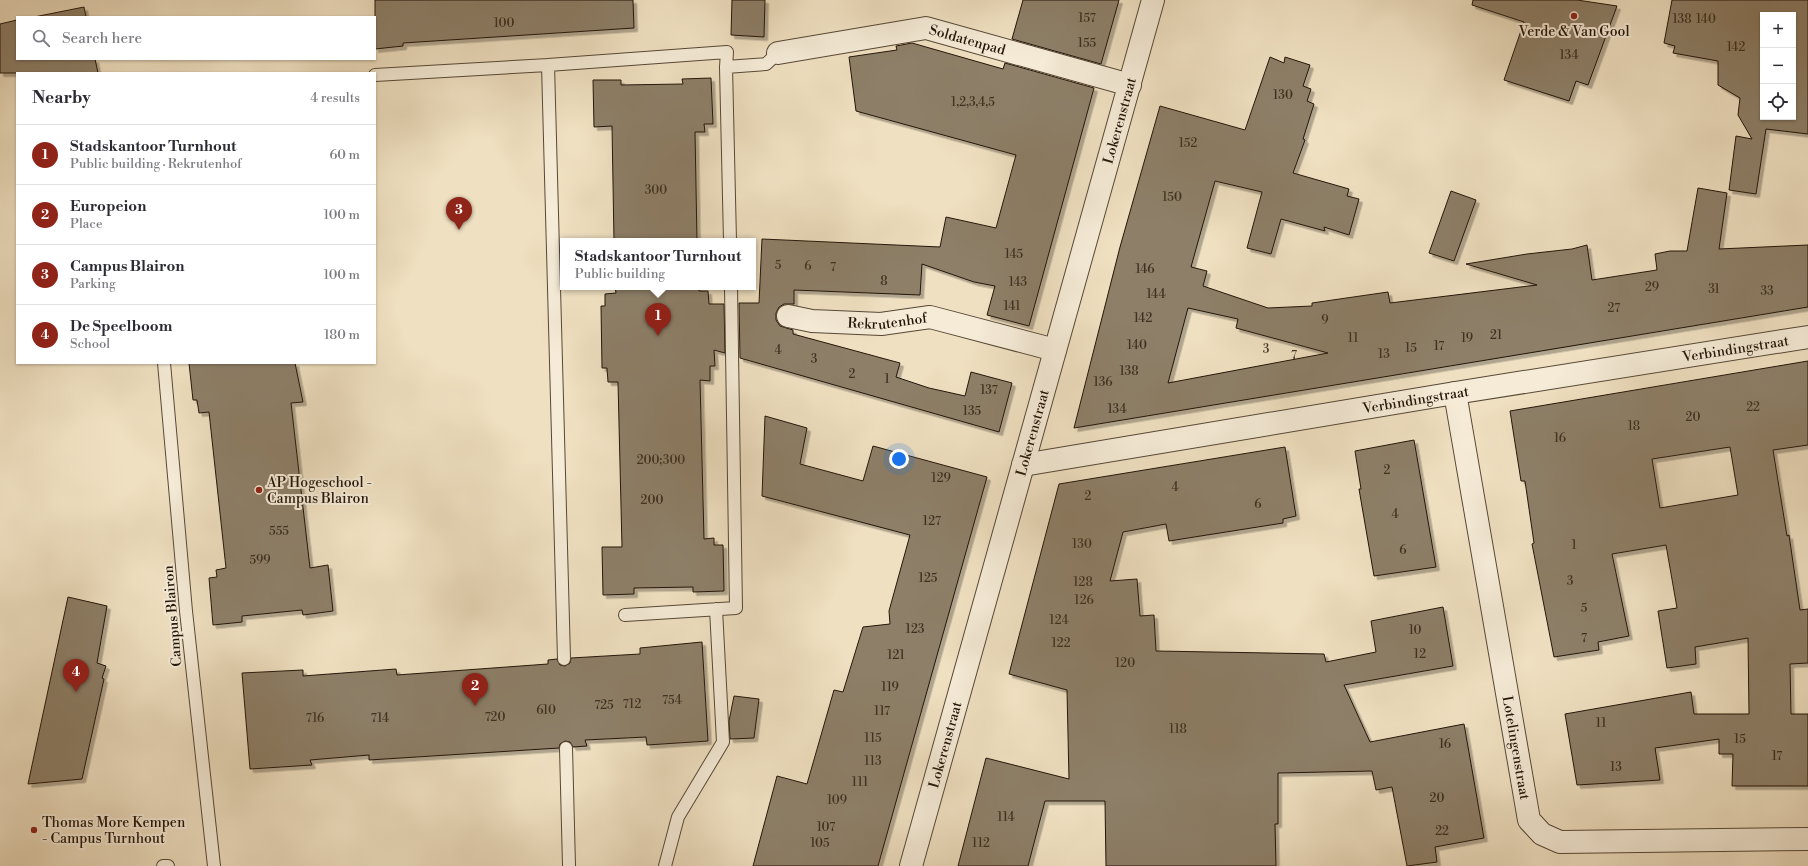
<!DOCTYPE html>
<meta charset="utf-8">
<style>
body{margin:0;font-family:"Libre Bodoni",serif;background:#f2f2f3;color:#2b2b33}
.controls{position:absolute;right:12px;top:12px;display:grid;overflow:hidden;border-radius:0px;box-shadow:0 1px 3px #0004}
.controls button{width:36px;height:36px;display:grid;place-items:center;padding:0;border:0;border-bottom:1px solid #e1e1e2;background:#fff;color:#2b2b33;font:20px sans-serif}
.you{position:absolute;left:899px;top:459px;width:14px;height:14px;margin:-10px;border:3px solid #fff;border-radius:50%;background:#1a73e8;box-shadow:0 0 0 6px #1a73e833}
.badge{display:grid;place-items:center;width:26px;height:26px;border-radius:50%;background:#8f2418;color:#fff;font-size:13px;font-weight:700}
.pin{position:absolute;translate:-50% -33px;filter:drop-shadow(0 1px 2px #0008)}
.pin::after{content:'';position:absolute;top:21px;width:14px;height:12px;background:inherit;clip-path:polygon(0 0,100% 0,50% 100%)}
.popup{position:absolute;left:560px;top:238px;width:196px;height:52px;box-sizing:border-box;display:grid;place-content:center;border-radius:0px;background:#fff;filter:drop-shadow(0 1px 3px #0005);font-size:13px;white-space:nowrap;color:#7c7c81}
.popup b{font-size:15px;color:#2b2b33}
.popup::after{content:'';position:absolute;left:50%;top:100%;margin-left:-8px;border:8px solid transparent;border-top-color:#fff}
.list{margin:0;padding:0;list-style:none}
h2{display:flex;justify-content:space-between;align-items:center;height:52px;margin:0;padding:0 16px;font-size:17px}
h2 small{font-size:13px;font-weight:400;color:#7c7c81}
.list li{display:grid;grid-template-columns:26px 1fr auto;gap:12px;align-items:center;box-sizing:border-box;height:60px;padding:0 16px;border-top:1px solid #e1e1e2}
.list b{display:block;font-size:15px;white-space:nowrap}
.list p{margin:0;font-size:13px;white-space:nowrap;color:#7c7c81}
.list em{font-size:13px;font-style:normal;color:#7c7c81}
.icon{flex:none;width:22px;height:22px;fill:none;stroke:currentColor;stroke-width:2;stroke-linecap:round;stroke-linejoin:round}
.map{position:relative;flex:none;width:1808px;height:866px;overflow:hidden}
.search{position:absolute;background:#fff;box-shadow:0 1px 3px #0004;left:16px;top:16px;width:360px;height:44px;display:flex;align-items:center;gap:10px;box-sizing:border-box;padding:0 14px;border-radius:0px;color:#7c7c81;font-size:15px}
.panel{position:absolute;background:#fff;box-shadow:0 1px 3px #0004;left:16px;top:72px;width:360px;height:292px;border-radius:0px}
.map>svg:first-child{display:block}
.building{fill:#8d7f68;stroke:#231508;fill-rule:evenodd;filter:url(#shadow)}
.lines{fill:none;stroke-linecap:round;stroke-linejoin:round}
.service-casing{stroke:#564836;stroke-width:14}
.minor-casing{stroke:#564836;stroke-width:24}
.service{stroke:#f5ebd7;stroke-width:12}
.minor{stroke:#f5ebd7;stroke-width:22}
.poi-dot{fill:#8f2418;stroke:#f5ebd7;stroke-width:1.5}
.labels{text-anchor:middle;stroke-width:4;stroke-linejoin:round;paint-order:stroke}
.number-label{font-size:12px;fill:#3e3020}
.poi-label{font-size:14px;fill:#231508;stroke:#f5ebd7;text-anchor:start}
.street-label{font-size:14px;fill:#231508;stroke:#f5ebd7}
</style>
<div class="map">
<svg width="1808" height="866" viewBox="0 0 1808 866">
<defs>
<filter id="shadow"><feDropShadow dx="3.5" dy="3.5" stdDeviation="0" flood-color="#0004"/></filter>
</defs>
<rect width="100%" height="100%" fill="#efe0c1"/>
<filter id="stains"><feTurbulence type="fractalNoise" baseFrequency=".005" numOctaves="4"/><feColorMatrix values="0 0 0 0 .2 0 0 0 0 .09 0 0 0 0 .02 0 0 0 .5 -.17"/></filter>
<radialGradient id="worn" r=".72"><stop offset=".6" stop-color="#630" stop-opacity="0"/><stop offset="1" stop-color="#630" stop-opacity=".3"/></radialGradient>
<path class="building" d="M375,0H633L634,28L403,43V46L375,49Z
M732,0H765L764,37L731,35Z
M1023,0H1119L1101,64L1012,39Z
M1473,0H1577L1617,6L1588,85L1576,81L1569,101L1504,80L1524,22L1472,5Z
M1672,0H1808V134L1766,129L1756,194L1729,190L1736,136L1752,139L1738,115L1740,98L1718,85V61L1673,53L1675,46L1664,43ZM1763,15H1793V117H1763Z
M84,7L86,17H34Z
M17,20V59H95L98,73H0V24Z
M912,43L1003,69L1005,63L1094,88L1029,326L987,315L995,286L974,282L922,264L920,295L794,290V304H784L779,307L776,313V320L780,326L793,330V334L900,363L896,377L929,388L965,396L971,372L1012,383L999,432L740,358L739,303H759L762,239L940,247L946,217L996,228L1016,155L856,111L849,57L897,50L896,46Z
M1270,57L1284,63L1285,57L1310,65L1303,86L1311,89L1307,101L1314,104L1303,139L1305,140L1293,173L1349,189L1347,196L1359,199L1349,235L1324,227L1325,231L1281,219L1271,254L1247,248L1262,192L1215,181L1191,267L1207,271L1203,286L1268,308L1312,306V303L1388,292L1390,303L1537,285L1466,264L1527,254L1572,249L1587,245L1592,280L1657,270L1655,254L1670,251H1687L1698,188L1727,193L1719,249L1808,245V307L1074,428L1120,247L1160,106L1245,130ZM1188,308L1238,319L1236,328L1328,353L1168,383Z
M711,78L713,124H704L705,132H695L697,241H614L612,126L594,127L593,80H621V85L683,84L682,79Z
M1451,191L1476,200L1454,261L1429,253Z
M615,287H698L699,291H708L709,304H724L725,353L714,350L715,366H710V381L700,380L704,539L714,538V545H723L724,591L693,592V587L634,588V594L603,595L602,547H622L618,382H608L607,368H602L601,306H605V294L616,293Z
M1808,361V445L1773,450L1787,536L1789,535L1800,610L1808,609V663L1790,664L1791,714H1808V786H1732L1733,754H1719V739L1655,748L1660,780L1577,785L1565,714L1691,692L1694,714H1749L1748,638L1695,647L1696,664L1667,668L1658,611L1677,608L1666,545L1612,554L1629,636L1598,642L1599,650L1554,657L1532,544L1534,543L1525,481H1521L1510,411ZM1730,447L1738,495L1660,508L1652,459Z
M189,363H295L303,402L291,403L310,568L328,565L333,611L303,615L302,610L242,616V622L213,625L209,578L217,577L216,570L226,568L209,412L199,413L197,400H193Z
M765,416L807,428L800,464L863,481L873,446L987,477L878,866H753L777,776L807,784L834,690L843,692L863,627L890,624L889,611L910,535L762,496Z
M1414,440L1436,567L1374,576L1359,489H1361L1355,451Z
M1285,447L1296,516L1283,519V523L1169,541L1166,524L1123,532L1110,581L1137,579L1140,616L1154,615L1156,651L1324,654L1326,662L1376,652L1371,621L1443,607L1453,666L1344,685L1370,742L1464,724L1484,838L1435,847L1437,862L1407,866L1392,787L1376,790L1372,771L1278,773V824H1275L1276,866H1106L1105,801H1045L1028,866H958L986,758L1069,779L1067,690L1009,674L1059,484Z
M68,597L107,606L97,663L106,666L102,678L104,679L82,779L28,784Z
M702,642L708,741L647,745L646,737L585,740L587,746L573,747L570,742L565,741L560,744L559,748L369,760V755L310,760L312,765L250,769L242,673L303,670V676L396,669L397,675L548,664V660L557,659L560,665L565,666L570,663L571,658L640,654V648Z
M734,696L759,699L754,738L730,739L729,721Z"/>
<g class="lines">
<defs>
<path id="service" d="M548,65L727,52L726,67L766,64L778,53
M726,67L730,241
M375,75L548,65L564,659
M164,363L186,611L214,866
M625,615L736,608L731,287
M566,748L569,866
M163,866H168
M665,866L678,817L723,742L716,609"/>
<g id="minor">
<path id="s1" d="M778,53L926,28L1130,85"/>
<path id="s2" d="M788,316L812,321L881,324L930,317L1055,350"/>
<path id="s3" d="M1455,393L1529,820L1542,834L1560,842L1808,839"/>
<path id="s4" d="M1023,465L1455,393L1808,337"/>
<path id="s5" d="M911,866L1153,0"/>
</g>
</defs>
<use href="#service" class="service-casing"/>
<use href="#minor" class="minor-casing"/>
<use href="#service" class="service"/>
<use href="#minor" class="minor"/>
</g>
<g class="poi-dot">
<circle cx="1574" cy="16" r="4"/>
<circle cx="259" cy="490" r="4"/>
<circle cx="34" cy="830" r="4"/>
</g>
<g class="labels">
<g class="number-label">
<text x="1087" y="22">157</text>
<text x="1682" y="23">138</text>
<text x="1706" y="23">140</text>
<text x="504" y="27">100</text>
<text x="1087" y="47">155</text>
<text x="1736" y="51">142</text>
<text x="1569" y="59">134</text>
<text x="1283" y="99">130</text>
<text x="973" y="106">1,2,3,4,5</text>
<text x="1188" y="147">152</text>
<text x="656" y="194">300</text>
<text x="1172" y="201">150</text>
<text x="1014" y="258">145</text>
<text x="778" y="269">5</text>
<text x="808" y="270">6</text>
<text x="833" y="271">7</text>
<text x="1145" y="273">146</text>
<text x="884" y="285">8</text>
<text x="1018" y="286">143</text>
<text x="1652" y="291">29</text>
<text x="1714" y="293">31</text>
<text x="1767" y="295">33</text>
<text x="1156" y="298">144</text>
<text x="1012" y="310">141</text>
<text x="1614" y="312">27</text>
<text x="1143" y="322">142</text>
<text x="1325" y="324">9</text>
<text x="1496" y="339">21</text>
<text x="1353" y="342">11</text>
<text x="1467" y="342">19</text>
<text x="1137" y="349">140</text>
<text x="1439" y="350">17</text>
<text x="1411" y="352">15</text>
<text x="1266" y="353">3</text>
<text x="778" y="354">4</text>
<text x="1384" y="358">13</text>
<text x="1294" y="359">7</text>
<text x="814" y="363">3</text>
<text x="1129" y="375">138</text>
<text x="852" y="378">2</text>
<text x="887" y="383">1</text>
<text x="1103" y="386">136</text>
<text x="989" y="394">137</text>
<text x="1753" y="411">22</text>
<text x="1117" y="413">134</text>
<text x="972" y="415">135</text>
<text x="1693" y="421">20</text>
<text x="1634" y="430">18</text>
<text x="1560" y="442">16</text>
<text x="661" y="464">200;300</text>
<text x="1387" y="474">2</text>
<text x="941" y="482">129</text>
<text x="1175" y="491">4</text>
<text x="1088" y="500">2</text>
<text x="652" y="504">200</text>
<text x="1258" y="508">6</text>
<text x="1395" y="518">4</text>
<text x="932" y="525">127</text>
<text x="279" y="535">555</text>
<text x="1082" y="548">130</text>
<text x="1574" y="549">1</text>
<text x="1403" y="554">6</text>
<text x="260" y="564">599</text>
<text x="928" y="582">125</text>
<text x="1570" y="585">3</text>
<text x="1083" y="586">128</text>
<text x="1084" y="604">126</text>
<text x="1584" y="612">5</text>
<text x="1059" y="624">124</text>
<text x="915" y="633">123</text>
<text x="1415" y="634">10</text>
<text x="1584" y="642">7</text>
<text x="1061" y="647">122</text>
<text x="1420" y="658">12</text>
<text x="896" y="659">121</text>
<text x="1125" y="667">120</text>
<text x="890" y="691">119</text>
<text x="672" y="704">754</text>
<text x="632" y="708">712</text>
<text x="604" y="709">725</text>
<text x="546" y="714">610</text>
<text x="882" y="715">117</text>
<text x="495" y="721">720</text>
<text x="315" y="722">716</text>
<text x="380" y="722">714</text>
<text x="1601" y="727">11</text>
<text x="1178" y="733">118</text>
<text x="873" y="742">115</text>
<text x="1740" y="743">15</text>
<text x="1445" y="748">16</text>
<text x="1777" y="760">17</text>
<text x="873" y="765">113</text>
<text x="1616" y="771">13</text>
<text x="860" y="786">111</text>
<text x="1437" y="802">20</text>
<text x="837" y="804">109</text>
<text x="1006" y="821">114</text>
<text x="826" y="831">107</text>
<text x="1442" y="835">22</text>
<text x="820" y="847">105</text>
<text x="981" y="847">112</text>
</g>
<g class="poi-label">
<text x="1574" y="36" text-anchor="middle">Verde &amp; Van Gool</text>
<text x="267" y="487">AP Hogeschool -<tspan x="267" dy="16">Campus Blairon</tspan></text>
<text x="42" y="827">Thomas More Kempen<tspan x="42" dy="16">- Campus Turnhout</tspan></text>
</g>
<g class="street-label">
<text dy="5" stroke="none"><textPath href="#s1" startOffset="193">Soldatenpad</textPath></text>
<text dy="5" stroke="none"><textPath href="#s5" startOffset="774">Lokerenstraat</textPath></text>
<text dy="5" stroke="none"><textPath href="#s2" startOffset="100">Rekrutenhof</textPath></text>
<text dy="5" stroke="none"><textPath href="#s4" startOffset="722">Verbindingstraat</textPath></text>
<text dy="5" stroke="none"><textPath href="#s4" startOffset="398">Verbindingstraat</textPath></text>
<text dy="5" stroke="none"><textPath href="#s5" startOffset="450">Lokerenstraat</textPath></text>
<text transform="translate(172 616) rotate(-95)" y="5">Campus Blairon</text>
<text dy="5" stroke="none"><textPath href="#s5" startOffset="126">Lokerenstraat</textPath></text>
<text dy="5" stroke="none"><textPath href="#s3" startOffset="360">Lotelingenstraat</textPath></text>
</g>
</g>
<rect width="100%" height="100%" filter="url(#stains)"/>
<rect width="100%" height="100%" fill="url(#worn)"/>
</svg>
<div class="controls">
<button>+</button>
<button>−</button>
<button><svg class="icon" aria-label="locate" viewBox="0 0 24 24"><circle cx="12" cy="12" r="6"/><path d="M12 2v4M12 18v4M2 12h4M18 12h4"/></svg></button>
</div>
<div class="you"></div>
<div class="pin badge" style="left:658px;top:336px">1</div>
<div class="popup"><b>Stadskantoor Turnhout</b>Public building</div>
<div class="pin badge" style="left:475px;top:706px">2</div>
<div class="pin badge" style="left:459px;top:230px">3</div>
<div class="pin badge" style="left:76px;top:692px">4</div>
<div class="search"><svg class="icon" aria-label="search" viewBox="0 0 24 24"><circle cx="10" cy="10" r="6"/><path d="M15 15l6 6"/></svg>Search here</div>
<section class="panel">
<h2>Nearby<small>4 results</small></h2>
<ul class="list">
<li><span class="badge">1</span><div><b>Stadskantoor Turnhout</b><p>Public building · Rekrutenhof</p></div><em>60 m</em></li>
<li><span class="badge">2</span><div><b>Europeion</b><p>Place</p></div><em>100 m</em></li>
<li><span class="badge">3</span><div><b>Campus Blairon</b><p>Parking</p></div><em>100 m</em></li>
<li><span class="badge">4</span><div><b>De Speelboom</b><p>School</p></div><em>180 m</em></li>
</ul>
</section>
</div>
